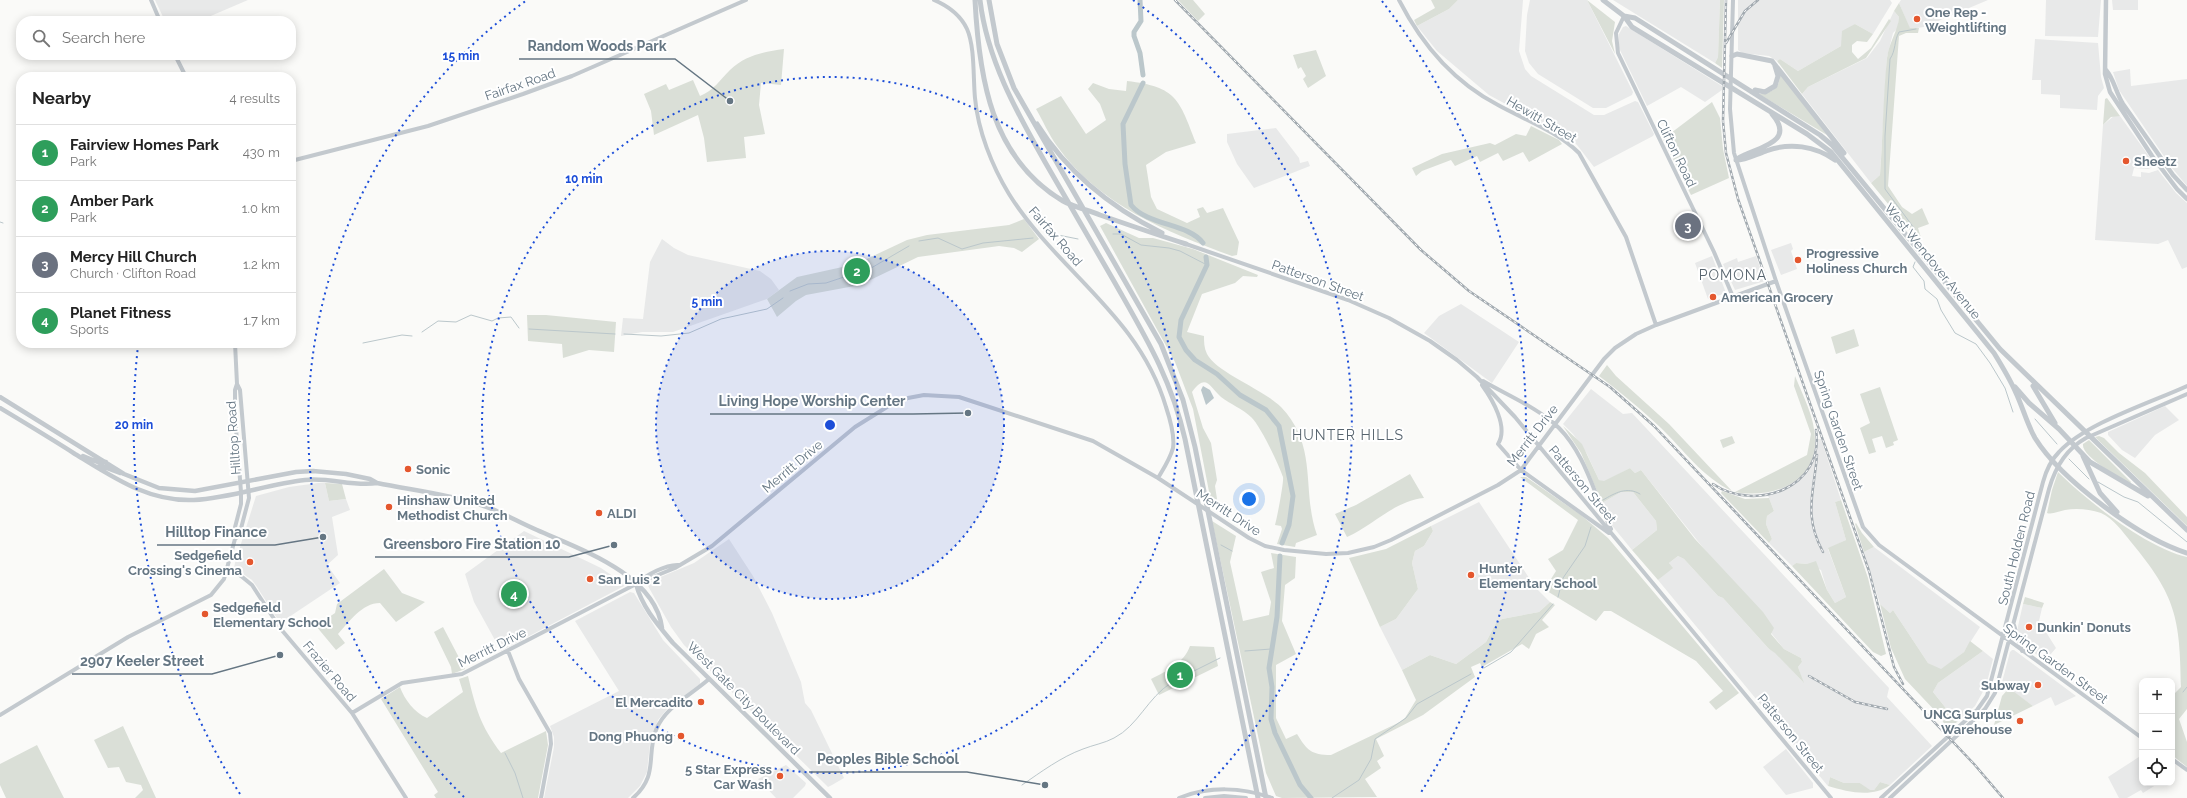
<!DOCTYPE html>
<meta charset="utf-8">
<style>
body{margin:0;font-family:Raleway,sans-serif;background:#f2f2f2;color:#222}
.controls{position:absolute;right:12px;bottom:12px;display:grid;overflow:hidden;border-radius:8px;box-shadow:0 2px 10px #0003}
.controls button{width:36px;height:36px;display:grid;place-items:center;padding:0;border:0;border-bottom:1px solid #e0e0e0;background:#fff;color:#222;font:20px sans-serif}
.you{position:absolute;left:1249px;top:499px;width:14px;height:14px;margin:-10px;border:3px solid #fff;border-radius:50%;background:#1a73e8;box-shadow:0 0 0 6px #1a73e833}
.badge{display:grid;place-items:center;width:26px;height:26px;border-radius:50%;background:#e4572e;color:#fff;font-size:13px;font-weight:700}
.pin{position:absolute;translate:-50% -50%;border:2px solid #fff;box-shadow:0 1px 4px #0006}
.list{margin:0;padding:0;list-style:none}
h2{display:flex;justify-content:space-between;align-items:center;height:52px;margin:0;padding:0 16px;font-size:17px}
h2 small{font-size:13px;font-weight:400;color:#767676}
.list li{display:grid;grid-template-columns:26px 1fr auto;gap:12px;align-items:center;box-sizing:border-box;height:56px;padding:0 16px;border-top:1px solid #e0e0e0}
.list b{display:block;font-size:15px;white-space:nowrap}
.list p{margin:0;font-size:13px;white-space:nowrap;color:#767676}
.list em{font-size:13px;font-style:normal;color:#767676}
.icon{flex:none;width:22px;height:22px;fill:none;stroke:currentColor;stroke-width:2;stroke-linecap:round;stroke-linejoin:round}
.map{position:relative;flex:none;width:2187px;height:798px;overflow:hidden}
.search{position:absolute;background:#fff;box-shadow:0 2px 10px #0003;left:16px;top:16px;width:280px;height:44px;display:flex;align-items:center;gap:10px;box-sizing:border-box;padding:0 14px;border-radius:16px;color:#767676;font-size:15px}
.panel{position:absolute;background:#fff;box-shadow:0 2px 10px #0003;left:16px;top:72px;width:280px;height:276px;border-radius:16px}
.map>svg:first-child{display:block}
.built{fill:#e8e9e9}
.green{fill:#dadfd7}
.water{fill:#bbc7cb}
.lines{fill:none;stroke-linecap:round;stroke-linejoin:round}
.stream{stroke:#bbc7cb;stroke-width:1}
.river{stroke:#bbc7cb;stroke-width:5}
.secondary{stroke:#c3c9ce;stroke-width:4}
.primary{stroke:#c3c9ce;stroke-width:4.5}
.highway{stroke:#c3c9ce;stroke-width:5}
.rail-casing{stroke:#a2aab0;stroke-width:2.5}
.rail{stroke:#fff;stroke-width:1;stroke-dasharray:3;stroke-linecap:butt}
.ring{fill:none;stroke:#1d4ed8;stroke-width:2;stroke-dasharray:2 4}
.poi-dot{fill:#e4572e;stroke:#fff;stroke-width:1.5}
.labels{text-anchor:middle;stroke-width:4;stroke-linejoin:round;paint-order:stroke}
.poi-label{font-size:13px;font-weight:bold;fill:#657683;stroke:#fff;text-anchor:start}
.street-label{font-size:13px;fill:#657683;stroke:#fff}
.neighbourhood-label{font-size:14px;letter-spacing:1px;fill:#57646e;stroke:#fff}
.centre{fill:#1d4ed8;stroke:#fff;stroke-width:2}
.ring-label{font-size:12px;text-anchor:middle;font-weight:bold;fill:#1d4ed8;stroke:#fff;stroke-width:4;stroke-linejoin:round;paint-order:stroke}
.leader{fill:none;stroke:#657683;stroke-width:1.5}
.callout-dot{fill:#657683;stroke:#fff;stroke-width:1.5}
.callout-label{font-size:14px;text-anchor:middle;font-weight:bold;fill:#657683;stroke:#fff;stroke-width:4;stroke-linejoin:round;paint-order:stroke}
</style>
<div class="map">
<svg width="2187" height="798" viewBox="0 0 2187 798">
<rect width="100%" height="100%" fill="#fafaf8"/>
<path class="built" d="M155,0H248L199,21H165Z
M1458,0H1523L1519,51L1525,69L1531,76L1594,115H1604L1635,101L1638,102L1654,134L1653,136L1594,167L1577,145L1569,138L1489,95L1437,51L1417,26L1449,9Z
M1530,0H1587L1633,92L1632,95L1606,108H1593L1538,74L1529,63L1525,51L1527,15Z
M1613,0H1720L1718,57L1715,63Z
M1738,0H1890L1892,3L1873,34L1855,24L1841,46L1798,71L1780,59L1777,61L1769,56L1742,53L1738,50Z
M1901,0H1988L1924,27L1910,29L1899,3Z
M2046,0H2101L2098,37L2045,36Z
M2112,0H2138V10H2113Z
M1894,11L1899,17L1898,28L1893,33L1887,57L1880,175L1871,183L1802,94L1808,87L1867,58L1880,41Z
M1626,26L1722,86V90L1705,102L1681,87L1647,106L1619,48V34L1623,27Z
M2035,39L2098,43L2101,77L2104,88L2098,96L2097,110L2060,108V95L2041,94V80H2032Z
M2130,69L2131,86L2187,79V186L2172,168L2119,90L2113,72Z
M2115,115L2120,116L2156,166L2148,169L2134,168L2132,176L2141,177V172L2149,173L2158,170L2176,193L2187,203V267L2182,269L2168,240L2158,244L2095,240L2103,125Z
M1276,128L1299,158L1300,163L1308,161L1310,166L1254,188L1237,164L1227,142V134Z
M662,239L674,248L688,255L760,271L771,279L779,290L767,299L673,332H642L621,336L623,318L643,319L650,262Z
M1791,243L1793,249L1791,251L1797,269L1781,275L1771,250Z
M1712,256L1726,293L1708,299L1695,263Z
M1756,256L1765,281L1735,290L1723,264L1737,258L1738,262Z
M1461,304L1519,342L1492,383L1424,333L1439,316Z
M1591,389L1623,414L1632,413L1889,688L1887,697L1932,746L1890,785L1880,782L1874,790L1870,791L1860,783H1844L1830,777L1828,786L1827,785L1658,580L1672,568L1669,563L1678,556L1684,559L1718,596L1723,598L1769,649L1775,652L1803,682L1798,667L1802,662L1801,658L1784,649L1641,470L1635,473L1630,468L1604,482L1599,480L1587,454L1573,434L1563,424Z
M2165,406L2179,420L2155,435L2135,458L2122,450L2108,435V432Z
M1815,439H1821L1841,500L1835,502L1846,540L1828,549L1846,597L1835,603L1827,590L1821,570L1807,564L1796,563L1792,566L1769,543L1772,539L1766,524L1767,516L1774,511L1767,493L1777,491L1805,470L1812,459Z
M318,483H325L329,501L346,499L350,510L332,517L338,555L327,565L340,583L280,623L257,587L252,580L234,568L235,563L256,496L289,487Z
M1621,492H1633L1656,521L1657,530L1632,550L1610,523L1602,503Z
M1479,502L1535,587L1550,602L1539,612L1502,619L1496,623L1486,642L1456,664L1430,655L1402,670L1380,627L1396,619L1418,589L1412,563L1415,551L1424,546L1433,531L1431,526Z
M524,531L601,568L626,585L501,651L474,602L465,574Z
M729,539L753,576L772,613L801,682L805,703L811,710L844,778L832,785L828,787L824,783L684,645L671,627L648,586L651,581L694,563Z
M1874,547L1980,627L1964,652L1941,670L1928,663L1893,610L1890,613L1880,604L1864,552Z
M630,592L634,593L663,640L700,679V684L668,708L658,720L650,743L647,772L640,786L628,798H544L554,747V737L550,726L619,691L575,621Z
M2023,604L2042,608L2039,621L2056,648L2045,661L2024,645L2018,635V626Z
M2012,650H2014L2076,696L2055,706L2051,697L2033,706L2009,689H2006L2001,686L2010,652Z
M1983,651L1993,659L1986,686L1975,706L1957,722L1933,692L1938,683Z
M1786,749L1813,783V788L1786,795L1763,767Z
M2142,755V783H2159L2143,793L2141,790L2127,798H2119L2108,777Z
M786,765L806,783L805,786L793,798H776L758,779Z"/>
<path class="green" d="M1178,0H1193L1205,14L1198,21Z
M1431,0H1458L1449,9L1417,26L1414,20L1435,8Z
M1587,0L1615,22L1612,41L1615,54Z
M1720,0H1724L1722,68L1715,63L1718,57Z
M1899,3L1910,28H1919L1918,33H1906L1899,36L1888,186L1902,207L1912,214L1922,208L1929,224L1918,228L1922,241L1920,243L1871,183L1880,175C1883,136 1883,97 1887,58C1889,42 1898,31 1899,17L1894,11Z
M1889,19L1891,21L1866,58L1808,87L1802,94L1777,61L1780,59L1798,71L1841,46L1842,31L1855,24L1873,34L1867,42L1857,41L1852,45V52L1858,59L1871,48Z
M784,49L781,85L761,83L759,105L765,134L744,137L746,158L707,162L704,138L698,115L654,135L651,111L644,94L666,84L669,90L693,80L700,96C713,91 720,80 730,70C746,55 764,52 784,49Z
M1316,50L1326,76L1308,88L1303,79L1306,76L1301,67L1298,69L1293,55Z
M1779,72L1827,135L1759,94C1772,94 1782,87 1779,72Z
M1127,81C1177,87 1179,99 1196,143L1166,152L1146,165L1151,197L1157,209L1187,223L1200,217L1197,209L1203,207L1207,213L1223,208L1239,242L1237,255L1232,256C1167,232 1099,205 1057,146C1049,135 1043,121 1036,109L1061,96L1086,134L1106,120L1100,104L1088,89L1093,83L1109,89L1126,91Z
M2107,98L2120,116L2111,117L2103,125L2105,99Z
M1712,102L1720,118L1723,149L1729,178L1691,195L1663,139Z
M1531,126L1559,140L1562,144L1529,162L1523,152L1503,161L1498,153L1480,162L1477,156L1455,166L1451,160L1422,171L1416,176L1412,168L1442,154L1490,143L1495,145L1516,134L1526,136Z
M1024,219L1039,239L1022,252L1014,248L999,246L918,257L860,285L806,295L796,301L777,317L767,299L797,277L856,264L907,240L927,235L1009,225Z
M1106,223L1139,238H1153L1193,249L1258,275L1257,277L1243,276L1235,283L1202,294L1187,332L1204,336C1204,342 1204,348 1207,354C1217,373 1263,389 1281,407C1319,447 1301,490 1317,535L1296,543L1295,547L1277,544L1282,529L1281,526L1275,525C1277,518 1284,482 1283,477C1279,465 1260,425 1251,417C1243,409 1230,404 1221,397C1209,386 1206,373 1192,392L1203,428L1211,443L1217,480L1215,486L1219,512L1212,507L1193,409L1175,362L1100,226Z
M527,315H546L616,322L614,352L589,350L563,358L562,344L528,341Z
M1854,329L1859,346L1836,354L1831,337Z
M1607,365L1616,376L1669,424L1732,491C1702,477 1684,450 1661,428C1642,410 1620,392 1599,376Z
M1795,376C1803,396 1815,418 1815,440C1816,483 1771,499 1735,492L1807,455L1811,434L1794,386Z
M1880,387L1898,440L1893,442L1894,445L1886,448L1882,436L1872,439L1876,452L1869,454L1860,428L1870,423L1860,394Z
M1563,426L1582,444L1599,480L1604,481L1630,468L1635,473L1641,470L1695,539L1763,612L1774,628L1771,634L1784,649L1801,658L1802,662L1798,667L1804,683L1775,653L1769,649L1723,598L1718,596L1684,559L1678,556L1669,563L1673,568L1658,580L1632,550L1657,530L1656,521L1633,492H1621L1602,503L1581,453Z
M1732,436L1735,443L1723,448L1720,440Z
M2099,436L2104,438L2119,453L2145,473L2187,517V526L2095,437Z
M2089,440L2131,482L2130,484C2120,478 2081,456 2083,444Z
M2058,472C2087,501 2147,548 2187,557V709L2179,719L2187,742V767L2172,755V696L2181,687C2180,618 2176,596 2131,542C2122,531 2114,519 2101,513C2089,509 2076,508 2065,510C2059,511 2052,515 2047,513L2052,490Z
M1410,474L1424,498C1394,501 1374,525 1347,537L1335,514L1356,505Z
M1520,477H1526L1581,515L1608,538L1739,693L1716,710L1709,702L1723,691L1696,661L1611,611H1604L1596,621L1547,591L1543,587L1551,579L1556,571L1548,559L1563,550L1578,520Z
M325,483L342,484L346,499L329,501Z
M1722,491L1745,499L1769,498L1774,511L1767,516L1766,524L1772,539L1769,543L1721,493Z
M1841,500L1868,578L1886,654L1881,656L1873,652L1792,566L1796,563L1807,564L1816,561L1827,590L1835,603L1846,597L1828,548L1846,540L1835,502Z
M1212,521L1236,536L1230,562L1243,621L1269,615L1271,602L1261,572L1274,568L1271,553L1296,557L1295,578L1285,585L1282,621L1296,654L1276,665V718L1286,739L1297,734C1307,750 1311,755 1331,755L1400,722L1405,718L1416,700L1402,670L1430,655L1456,664L1486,642L1496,623L1502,619L1539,612L1550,602L1555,605L1542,620L1549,627L1536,634L1529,649L1522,644L1482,667L1480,663L1471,667L1475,677L1423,715L1376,739L1384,756L1377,761L1381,768L1365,779L1377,797L1282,798L1276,796L1266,773Z
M1856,523L1862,533L1874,547L1864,552L1855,524Z
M1431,526L1433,531L1424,546L1415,551L1412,563L1418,589L1396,619L1380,627L1349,558L1386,549Z
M384,569L402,593L425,602L396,622L380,603C362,603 349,622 338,634L345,643L336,650L316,626L335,613L337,604Z
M2025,597L2044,603L2042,608L2023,604Z
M1880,604L1890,613L1893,610L1928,663L1941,669L1964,652L1970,641L1983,651L1938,683L1933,692L1957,722L1948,730L1939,715L1905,679L1891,648Z
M443,627L465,669L452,674L451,667L434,632Z
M1190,646L1214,647L1218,666L1159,695L1151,679C1167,671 1184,663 1190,646Z
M468,676C476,709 480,725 501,753L546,731L548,745L538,798H436L434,795L438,792L381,699L400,687C404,699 415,713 427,718L463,692L459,679Z
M2009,688L2033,706L1994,725L2002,696Z
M123,726L156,798H135L143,790L141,785L126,782L119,767L108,768L94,740Z
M37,745L64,798H6L0,785V764Z
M1830,777L1844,783H1860L1870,790H1874L1880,782L1890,785C1873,798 1848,792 1828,786Z"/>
<path class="water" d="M1203,386L1210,390L1214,398L1206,405L1201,390Z"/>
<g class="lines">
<path class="stream" d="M1916,29L1899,32C1894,41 1896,50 1890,59L1885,136V189L1914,228L1918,239
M0,222L3,223
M1113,234H1121L1141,245L1169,248L1180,251L1207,265
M1058,235L1078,239
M919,241L938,238L962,249L983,243L1033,238
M1915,262L1913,267L1924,281L1925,289L1937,299L1941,310L1955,333L1976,344L1990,363L2005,388L2013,412
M790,291L808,284L826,283L847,276L854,278L909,246
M529,329L615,334
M422,332L438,321L456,322L471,315L492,321L498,318L511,317L519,328
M624,334L661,336L689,333L721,319L767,309L783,298
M363,343L402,335L412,336
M2035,419L2057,444
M2069,459L2089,479
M2098,482L2124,497L2138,502L2187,542
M1603,500C1615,493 1627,486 1640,494
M1221,545L1232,551
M1558,597L1563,578L1585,546L1591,527
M1245,651L1271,649
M1484,668L1511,652L1553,604
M1180,678L1220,658
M2183,692L2187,687
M2172,705L2174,703
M505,753L515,773L523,798
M1022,785C1041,772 1061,757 1083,749C1093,745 1105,743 1114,738C1138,726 1148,697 1171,683
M1332,798L1359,780L1371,759L1375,739L1406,718L1417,704L1471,674"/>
<path class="river" d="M1140,0L1141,21L1134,32V36L1140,53L1143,75
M1143,83L1123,124L1125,164L1131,205C1148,226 1188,223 1203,243
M1206,257L1207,265L1181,320L1179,337L1186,350L1195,360L1217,374L1240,395L1266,410L1279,426L1293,496L1289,525L1282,543
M1280,556L1277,617L1269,668L1272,687L1271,719L1275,733L1300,785L1311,798"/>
<path class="secondary" d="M151,0L160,21
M934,0C948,6 960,14 967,29C975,47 973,78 975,98C978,131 992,166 1009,194C1057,271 1139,315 1166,407C1170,419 1175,435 1173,448C1170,459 1164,468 1158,478
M1399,0C1421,43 1454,82 1498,105C1525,120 1557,131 1579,153L1626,237L1656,325
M1733,0L1730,109L1734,153L1776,281L1863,527L1879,545L2142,738
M1624,16L1616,33L1618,53L1714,252L1733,297
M175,55L186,77
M291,161L428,126L523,94L572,76L746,0
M1186,244L1348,300L1389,318L1430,341L1457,360L1477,377L1515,417L1831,798
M235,343L237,384L235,390V416L241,492V504L233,535L235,539
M1483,381C1507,395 1540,409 1559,428C1586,455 1594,495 1611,529
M1482,385C1492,399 1509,427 1498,444L1521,470L1609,533
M227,568L241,576L252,585L280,628L352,713L406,798
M636,584C646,575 666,564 679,565
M2014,625L2022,651
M508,651L519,679L550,733L551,744L541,798
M352,713L402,683L462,674L636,584L675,568L712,546L855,427L887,407L908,398L924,395L959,397L1093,441L1158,478L1249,538L1265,546L1284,550L1326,554L1348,553L1374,547L1391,540L1498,485L1521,470L1529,459L1604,359L1615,348L1636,334L1656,325L1776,281
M0,715L128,637L211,595L224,579L235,539L239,536L249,498L240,390L237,384
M2172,759L2187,770
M633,798C659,775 646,756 656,730C665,707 691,695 709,679
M1179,798C1209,786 1242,787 1272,798
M1205,798L1224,796L1246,798
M1881,798L1977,710L1987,696L2043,482C2046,471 2051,460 2059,452C2086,423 2150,403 2187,386
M1890,798L1978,716L1985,709L1995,693L2049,489C2055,468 2066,449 2086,438L2187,394"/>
<path class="primary" d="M2106,0L2105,74L2110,92L2152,156L2177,189L2187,199
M2106,70C2114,79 2116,93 2123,104L2173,175L2187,190
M0,397L124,474L159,488L195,491L296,472L313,471L346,474L370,479L377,483C411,490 448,494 481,505C500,511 518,522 537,530C579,549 655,574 662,628
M0,408C25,423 50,438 75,454C113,477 148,502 194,500C232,498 268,484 305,480C329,477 354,487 377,483
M83,456L100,463L106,462
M97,467H104L120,473
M636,584C642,607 658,625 673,643L830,798"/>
<path class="highway" d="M975,0C979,78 991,158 1063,201C1074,207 1088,210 1100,215C1129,225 1158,235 1186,244
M980,0C987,59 1016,111 1045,162C1068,202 1091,242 1115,283C1145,336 1171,378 1185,439L1258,798
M989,0L997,44L1014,88L1161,344L1183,400L1195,447L1266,798
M1603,0L1624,16L1632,27L1807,134L1831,152L1994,353C2002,366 2010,379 2016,393C2023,408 2027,424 2035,438C2061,480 2141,539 2187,553
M1624,16L1635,18L1820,135L1832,145L2000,349L2187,530
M1732,56L1737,54L1772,61L1844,153
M1755,90L1765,92L1775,86L1778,76L1775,66
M1037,124C1067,172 1112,208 1162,233
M1737,159C1753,148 1798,144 1772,114
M1736,160C1747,160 1756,154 1766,151C1790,142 1815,146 1835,160
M2033,386L2055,423
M2015,387L2029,403L2059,429L2090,462L2148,496
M2083,456L2100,493L2117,512"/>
<defs>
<path id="rail" d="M1175,0L1421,250L1469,291L1610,387L1654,426L1974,764L2003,798
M1726,0L1723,121L1726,153L1738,199L1869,571L1894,667L1903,684
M1726,43L1745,11L1758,0
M1817,455C1814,493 1803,515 1823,552
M1713,484C1756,513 1825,487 1816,430
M1809,676L1855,702L1887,709"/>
</defs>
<use href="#rail" class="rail-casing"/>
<use href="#rail" class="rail"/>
</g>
<circle cx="830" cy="425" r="174" fill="#1d4ed8" fill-opacity=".12"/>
<g class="ring">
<circle cx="830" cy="425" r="174"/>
<circle cx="830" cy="425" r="348"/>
<path d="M464 797A522 522 0 0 1 527 0M1133 0A522 522 0 0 1 1196 797"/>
<path d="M240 794A696 696 0 0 1 138 346M1382 1A696 696 0 0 1 1420 794"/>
</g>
<g class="poi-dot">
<circle cx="1917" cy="19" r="4"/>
<circle cx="2126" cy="161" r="4"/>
<circle cx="1798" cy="260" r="4"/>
<circle cx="1713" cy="297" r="4"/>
<circle cx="408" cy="469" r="4"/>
<circle cx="389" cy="507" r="4"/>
<circle cx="599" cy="513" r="4"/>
<circle cx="250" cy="562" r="4"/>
<circle cx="1471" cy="575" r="4"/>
<circle cx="590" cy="579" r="4"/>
<circle cx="205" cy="614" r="4"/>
<circle cx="2029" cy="627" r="4"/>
<circle cx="2038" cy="685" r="4"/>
<circle cx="701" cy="702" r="4"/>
<circle cx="2020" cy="721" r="4"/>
<circle cx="681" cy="736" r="4"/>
<circle cx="780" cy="776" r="4"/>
</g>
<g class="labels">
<g class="poi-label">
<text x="1925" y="17">One Rep -<tspan x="1925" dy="15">Weightlifting</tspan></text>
<text x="2134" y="166">Sheetz</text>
<text x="1806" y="258">Progressive<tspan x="1806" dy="15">Holiness Church</tspan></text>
<text x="1721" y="302">American Grocery</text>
<text x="416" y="474">Sonic</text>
<text x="397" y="505">Hinshaw United<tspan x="397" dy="15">Methodist Church</tspan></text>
<text x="607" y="518">ALDI</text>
<text x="242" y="560" text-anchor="end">Sedgefield<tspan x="242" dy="15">Crossing's Cinema</tspan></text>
<text x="1479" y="573">Hunter<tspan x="1479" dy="15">Elementary School</tspan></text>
<text x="598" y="584">San Luis 2</text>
<text x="213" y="612">Sedgefield<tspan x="213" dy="15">Elementary School</tspan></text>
<text x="2037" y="632">Dunkin' Donuts</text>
<text x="2030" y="690" text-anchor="end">Subway</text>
<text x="693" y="707" text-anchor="end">El Mercadito</text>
<text x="2012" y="719" text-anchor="end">UNCG Surplus<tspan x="2012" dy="15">Warehouse</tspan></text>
<text x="673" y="741" text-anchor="end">Dong Phuong</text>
<text x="772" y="774" text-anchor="end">5 Star Express<tspan x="772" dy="15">Car Wash</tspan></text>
</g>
<g class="street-label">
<text transform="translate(520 84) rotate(-19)" y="5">Fairfax Road</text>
<text transform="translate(1542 119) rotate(30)" y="5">Hewitt Street</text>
<text transform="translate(1677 153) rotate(64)" y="5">Clifton Road</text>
<text transform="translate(1056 236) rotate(49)" y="5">Fairfax Road</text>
<text transform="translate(1933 261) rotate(51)" y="5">West Wendover Avenue</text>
<text transform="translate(1318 280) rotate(20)" y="5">Patterson Street</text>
<text transform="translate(1839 430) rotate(71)" y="5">Spring Garden Street</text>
<text transform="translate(1532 435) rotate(-52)" y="5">Merritt Drive</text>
<text transform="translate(233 438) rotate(-94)" y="5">Hilltop Road</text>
<text transform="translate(792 466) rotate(-40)" y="5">Merritt Drive</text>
<text transform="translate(1583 484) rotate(50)" y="5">Patterson Street</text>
<text transform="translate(1229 512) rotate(33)" y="5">Merritt Drive</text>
<text transform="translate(2016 548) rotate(-76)" y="5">South Holden Road</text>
<text transform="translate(492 647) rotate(-26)" y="5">Merritt Drive</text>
<text transform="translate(2056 663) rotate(36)" y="5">Spring Garden Street</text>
<text transform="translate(330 671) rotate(50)" y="5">Frazier Road</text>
<text transform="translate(744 698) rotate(45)" y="5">West Gate City Boulevard</text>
<text transform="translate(1791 733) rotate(51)" y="5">Patterson Street</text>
</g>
<g class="neighbourhood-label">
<text x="1733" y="280">POMONA</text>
<text x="1348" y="440">HUNTER HILLS</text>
</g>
</g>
<circle cx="830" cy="425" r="6" class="centre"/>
<g class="ring-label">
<text x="461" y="60">15 min</text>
<text x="584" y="183">10 min</text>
<text x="707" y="306">5 min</text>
<text x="134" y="429">20 min</text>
</g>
<path class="leader" d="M730 101L675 59H519M968 413L913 414H710M323 537L275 545H157M614 545L569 557H375M280 655L212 674H72M1045 785L967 772H809"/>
<g class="callout-dot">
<circle cx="730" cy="101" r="4"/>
<circle cx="968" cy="413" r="4"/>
<circle cx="323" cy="537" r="4"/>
<circle cx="614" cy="545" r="4"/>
<circle cx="280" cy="655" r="4"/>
<circle cx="1045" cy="785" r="4"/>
</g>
<g class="callout-label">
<text x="597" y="51">Random Woods Park</text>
<text x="812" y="406">Living Hope Worship Center</text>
<text x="216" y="537">Hilltop Finance</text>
<text x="472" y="549">Greensboro Fire Station 10</text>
<text x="142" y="666">2907 Keeler Street</text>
<text x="888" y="764">Peoples Bible School</text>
</g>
</svg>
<div class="controls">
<button>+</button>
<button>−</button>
<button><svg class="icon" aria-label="locate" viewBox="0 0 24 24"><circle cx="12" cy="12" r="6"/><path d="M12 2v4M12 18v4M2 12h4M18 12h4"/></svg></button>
</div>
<div class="you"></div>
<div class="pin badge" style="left:1180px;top:675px;background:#2e9e5b">1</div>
<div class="pin badge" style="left:857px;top:271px;background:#2e9e5b">2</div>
<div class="pin badge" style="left:1688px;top:226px;background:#6b7280">3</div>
<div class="pin badge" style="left:514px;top:594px;background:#2e9e5b">4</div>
<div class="search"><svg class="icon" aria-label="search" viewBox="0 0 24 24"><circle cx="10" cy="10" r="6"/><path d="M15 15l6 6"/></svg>Search here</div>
<section class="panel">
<h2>Nearby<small>4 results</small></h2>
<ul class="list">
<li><span class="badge" style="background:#2e9e5b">1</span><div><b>Fairview Homes Park</b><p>Park</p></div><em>430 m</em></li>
<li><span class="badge" style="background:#2e9e5b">2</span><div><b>Amber Park</b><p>Park</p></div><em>1.0 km</em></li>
<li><span class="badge" style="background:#6b7280">3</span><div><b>Mercy Hill Church</b><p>Church · Clifton Road</p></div><em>1.2 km</em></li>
<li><span class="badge" style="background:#2e9e5b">4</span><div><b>Planet Fitness</b><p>Sports</p></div><em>1.7 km</em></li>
</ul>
</section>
</div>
